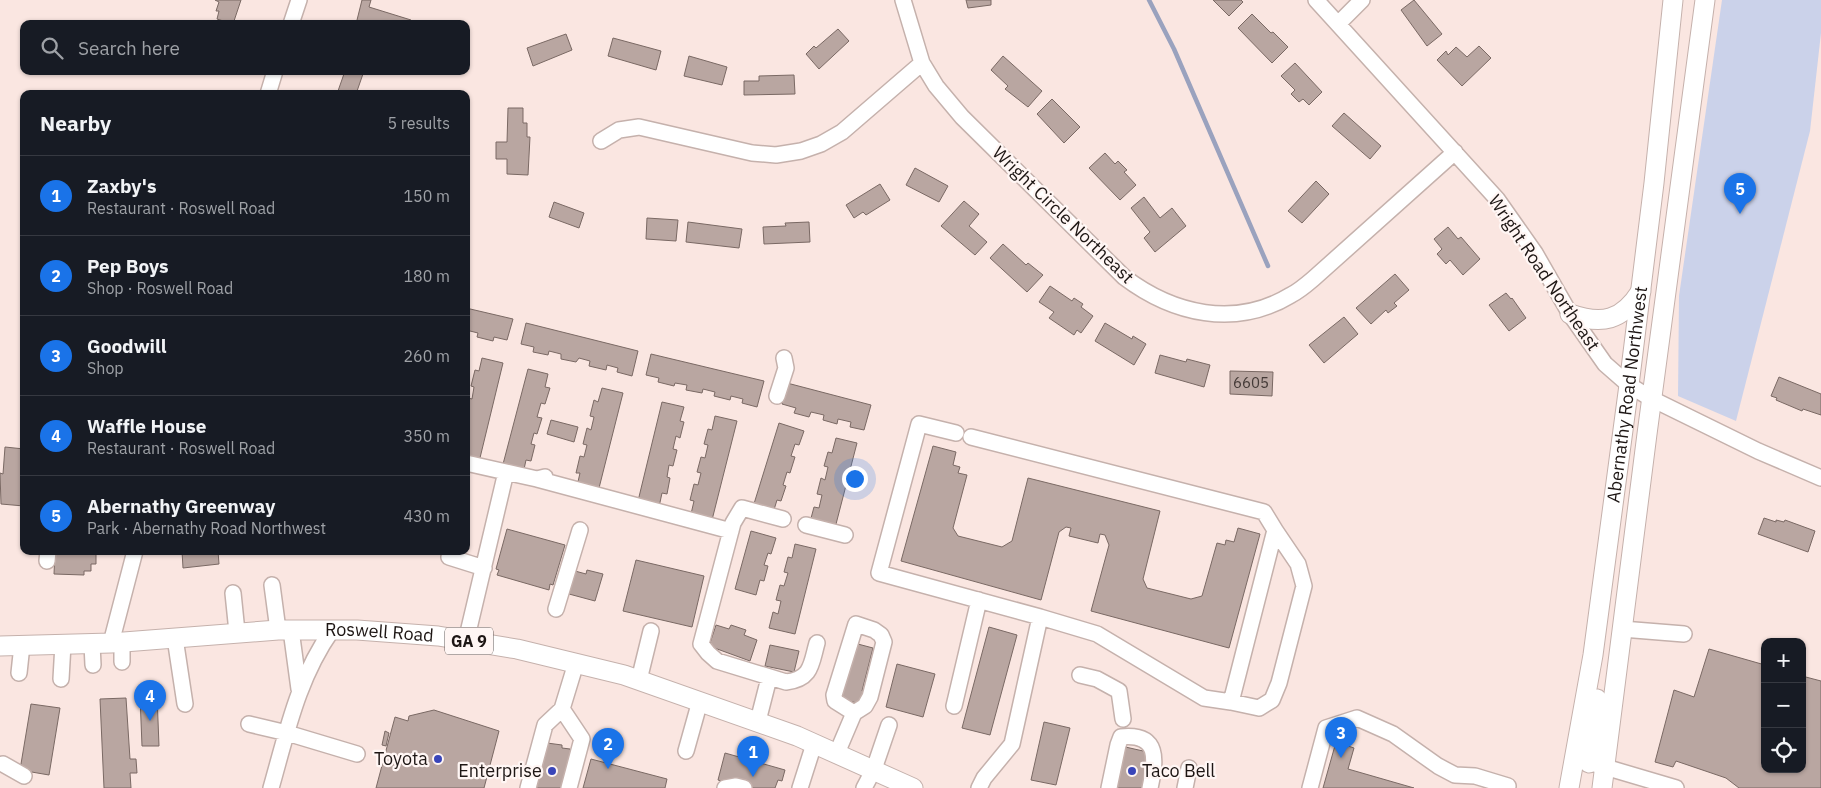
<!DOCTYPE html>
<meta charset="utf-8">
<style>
body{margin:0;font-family:"IBM Plex Sans",sans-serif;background:#242831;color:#f1f3f6}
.controls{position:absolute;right:15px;bottom:15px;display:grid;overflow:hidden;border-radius:10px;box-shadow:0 1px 4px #0004}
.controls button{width:45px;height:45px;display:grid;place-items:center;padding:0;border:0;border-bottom:1px solid #363941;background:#171b24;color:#f1f3f6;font:25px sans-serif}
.you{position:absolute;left:854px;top:478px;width:18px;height:18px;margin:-12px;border:4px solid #fff;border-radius:50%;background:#1a73e8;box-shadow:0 0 0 8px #1a73e833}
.badge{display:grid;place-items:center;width:32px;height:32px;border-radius:50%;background:#1a73e8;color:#fff;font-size:16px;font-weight:700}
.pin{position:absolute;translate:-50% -41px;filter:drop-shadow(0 1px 2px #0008)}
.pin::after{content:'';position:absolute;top:26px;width:18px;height:15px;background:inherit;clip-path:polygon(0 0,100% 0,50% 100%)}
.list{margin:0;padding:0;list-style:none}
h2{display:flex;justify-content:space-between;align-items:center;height:65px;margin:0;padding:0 20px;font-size:21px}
h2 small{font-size:16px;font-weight:400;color:#9ea1a6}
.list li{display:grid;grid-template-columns:32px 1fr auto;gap:15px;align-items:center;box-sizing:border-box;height:80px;padding:0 20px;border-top:1px solid #363941}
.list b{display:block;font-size:19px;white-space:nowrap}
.list p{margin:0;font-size:16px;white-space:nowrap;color:#9ea1a6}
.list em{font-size:16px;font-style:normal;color:#9ea1a6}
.icon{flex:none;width:28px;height:28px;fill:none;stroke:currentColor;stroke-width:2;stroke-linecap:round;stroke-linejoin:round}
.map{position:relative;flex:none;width:1821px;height:788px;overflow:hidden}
.search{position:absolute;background:#171b24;box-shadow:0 1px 4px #0004;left:20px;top:20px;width:450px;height:55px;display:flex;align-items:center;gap:12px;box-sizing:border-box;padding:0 18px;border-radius:10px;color:#9ea1a6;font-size:19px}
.panel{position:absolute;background:#171b24;box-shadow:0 1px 4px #0004;left:20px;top:90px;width:450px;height:465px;border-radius:10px}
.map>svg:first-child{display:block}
.green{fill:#cbd2ea}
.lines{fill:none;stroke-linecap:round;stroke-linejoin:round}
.stream{stroke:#9aa2be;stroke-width:4.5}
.building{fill:#b9a6a1;stroke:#7a6964}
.minor-casing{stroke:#c5b1ac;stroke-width:18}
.major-casing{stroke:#c5b1ac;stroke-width:21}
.minor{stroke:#fff;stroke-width:15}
.major{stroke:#fff;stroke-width:19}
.poi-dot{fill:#3945b9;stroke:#fff6f4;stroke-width:2}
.labels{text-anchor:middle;stroke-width:4.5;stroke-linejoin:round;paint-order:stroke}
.number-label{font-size:15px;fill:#443a37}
.shield{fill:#fff6f4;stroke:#615957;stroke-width:1}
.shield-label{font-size:16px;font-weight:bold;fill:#1d1614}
.street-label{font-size:18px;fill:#1d1614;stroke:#fff6f4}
.poi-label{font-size:18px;fill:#1d1614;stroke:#fff6f4;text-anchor:end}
</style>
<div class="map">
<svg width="1821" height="788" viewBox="0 0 1821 788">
<rect width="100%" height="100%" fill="#fae6e1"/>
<path class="green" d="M1722,0H1821V33L1810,131L1736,421L1678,396L1679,296Z"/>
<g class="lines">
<path class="stream" d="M1149,0L1174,49L1268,266"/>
</g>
<path class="building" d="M215,0H241L233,24L217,19L219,11H216L219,2Z
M362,0H371L369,7L411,20L409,24H356Z
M966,0H991V5L968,8Z
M1213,0H1241L1243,2L1229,16Z
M1414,0L1442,34L1427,46L1401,10Z
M1252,14L1271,33L1273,32L1288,47L1272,63L1238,28Z
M838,29L849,41L819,69L806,54L814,46L816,48Z
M566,34L572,50L533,66L527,48Z
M613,38L661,51L656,70L608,56Z
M1479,46L1491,58L1462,86L1437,60L1446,51L1448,55L1456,47L1467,57Z
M689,56L727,67L722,85L684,76Z
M1003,56L1042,91L1028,107L1005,89L1008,86L991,70Z
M1295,63L1322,92L1309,105L1303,99L1299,102L1291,94L1295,90L1281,76Z
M345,71H364L356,94H346L338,91Z
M794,75L795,94L744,95V81H759V76Z
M1052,99L1080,127L1064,143L1037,114Z
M508,108H523V123H527V137H530L528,175L507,174V159H496V142H507Z
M1344,113L1381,146L1370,159L1332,126Z
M1105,153L1115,164L1118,161L1127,170L1124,172L1136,185L1120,200L1089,168Z
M915,168L948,186L939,202L906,185Z
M1316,181L1329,194L1302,223L1288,211Z
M880,184L890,200L866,215L863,212L854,218L846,205Z
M1144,197L1160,218L1172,208L1186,226L1155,252L1144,238L1150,232L1131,208Z
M964,201L979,214L969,226L987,242L975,255L941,226Z
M554,202L584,213L579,228L549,217Z
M647,218L678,220L676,241L646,239Z
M688,222L742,229L739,248L686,242Z
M809,222L810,242L764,244L763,227L786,226L785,223Z
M1448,227L1458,239L1461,237L1480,259L1463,275L1450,260L1446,264L1437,254L1442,249L1434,239Z
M1003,244L1026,265L1028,263L1043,275L1027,292L990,258Z
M1395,274L1409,290L1394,303L1397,306L1388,313L1386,310L1371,324L1356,308Z
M1050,286L1072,301L1074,298L1083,304L1081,307L1093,316L1081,333L1077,330L1074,335L1049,318L1054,312L1039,302Z
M1506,293L1511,299L1512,298L1526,318L1509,331L1489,305Z
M466,308L513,319L507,340L494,337L493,341L477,337L478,333L466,330Z
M1344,317L1358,334L1324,363L1309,345Z
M526,323L638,351L632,376L617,372L618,368L607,365L606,370L589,366L590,361L579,358L576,362L561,359V354L549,351L548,355L533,352L534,347L521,344Z
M1105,323L1132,339L1133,336L1146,344L1134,365L1095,341Z
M651,354L764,381L757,407L742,403L743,399L731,396L730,400L714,396L715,392L703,389L702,393L686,390L687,385L675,383L674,386L658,382L659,378L646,375Z
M1160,355L1186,362L1187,359L1210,365L1204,387L1155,373Z
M482,358L503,363L479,462L466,459V421L468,414L466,413V403L468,398L472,399L474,387L471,386L475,370L479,371Z
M528,369L548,374L545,387L550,388L545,404L541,403L537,417L542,418L537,434L534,433L531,444L535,445L531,461L526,460L523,474L502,468Z
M1230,371L1273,372L1272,396L1230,394Z
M1779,377L1821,394V415L1803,409L1802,411L1776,400L1777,398L1771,396Z
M787,383L871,405L864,430L850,427L851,422L838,419L837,424L823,420L824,415L811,412L809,417L794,413L796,408L782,404Z
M602,388L623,393L598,492L577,486L580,473H576L580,456L584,457L587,445L583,444L587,428L591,430L594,417L590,416L594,400L598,402Z
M662,402L684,407L680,421L684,422L680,438L676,436L673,449L677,450L673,466L669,465L667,477L670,478L667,494L662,493L659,507L638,501Z
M715,416L737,421L712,520L691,514L694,501L690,500L694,484L698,485L701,473L697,472L701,457L705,458L708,445L704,444L708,429L712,430Z
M551,420L578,427L574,442L547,434Z
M779,423L804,431L799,445L795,444L791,456L795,457L790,473L787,472L783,485L786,486L781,501L777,500L773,513L753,507Z
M836,438L857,443L835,528L810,522L814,507L819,508L822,495L817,494L821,478L825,480L828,467L824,466L828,452L832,453Z
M933,446L956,452L953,465L960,467L958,473L967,475L953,528L958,536L1002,547L1012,541L1028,478L1160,511L1143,579L1147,588L1191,599L1202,596L1217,543L1225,545L1226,540L1234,542L1238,528L1260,534L1229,648L1091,611L1109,545L1105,535L1100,534L1098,543L1069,536L1071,528L1066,527L1059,532L1041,600L901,561Z
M5,447L24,449V506L1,504L0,473L3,474Z
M1764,518L1776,522V520L1784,522L1785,520L1815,531L1808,552L1758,534Z
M507,529L565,545L553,585L550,584L549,590L497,575L499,570L496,569Z
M751,531L776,538L771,554L768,553L764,565L768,566L764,581L760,580L756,595L735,589Z
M795,544L816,549L795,634L769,628L773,612L778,614L781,601L776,600L780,585L784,586L788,573L784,572L788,557L792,558Z
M55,551H96V564H91V571H84V575L54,574Z
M182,551H218L219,564L183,568Z
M636,560L704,576L692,627L623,611Z
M587,570L603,574L595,601L569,594L575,571L586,574Z
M716,625L729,629L731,625L746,630L744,635L757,640L750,661L709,646Z
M989,627L1017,635L990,735L962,728Z
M854,643L873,648L862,691L865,692L861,704L836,698Z
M770,645L799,651L794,672L765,666Z
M1709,649L1765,665V769H1802V676L1821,681V788H1739L1726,778L1676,761L1673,767L1655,762L1674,690L1694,697Z
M897,664L935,674L923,717L886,707Z
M157,695L159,746H142L140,696Z
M126,698L130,759H136L137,773H130L131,788H104L100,699Z
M31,704L60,708L49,775L20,770Z
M434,710L499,731L484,788H376L395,717L408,721L409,716Z
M1044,722L1070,728L1056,785L1031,780Z
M385,731L389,733L386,746L382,745Z
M1336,742L1354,748L1348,769L1414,788H1323Z
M547,743L562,745V748L570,749L572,753L562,788H533Z
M1121,746L1152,753L1145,788H1113Z
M725,753L785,770L782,781L778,780L775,788H745L718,780Z
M591,759L667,779L665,788H583Z"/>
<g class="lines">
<defs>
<path id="minor" d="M903,0L922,63L936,86L962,117L1124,277C1173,314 1235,329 1291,295C1299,291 1306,285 1313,279L1455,152
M1316,0L1497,199L1535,253L1570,314L1605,364L1629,385L1652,399L1758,451L1821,478
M291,24L299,0
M1338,24L1362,0
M268,94L275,71
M601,141L619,130L639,127L752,153L776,155L801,151L821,144L842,132L922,63
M777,396L786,368L784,358
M956,433L919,424L879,573L1040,617L1012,744L984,778L979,788
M971,437L1264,512L1275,530L1231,702L1204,698L1097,634L1040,617
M466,463L537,479L545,477
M537,479L731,531
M783,519L742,508L733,523L701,644L708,653L717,661L786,682C812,679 811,664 817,643
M806,525L845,535
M449,557L484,568
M47,561L48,551
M272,585L278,630
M233,593L237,632
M556,609L580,530
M1622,629L1684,634
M291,630L299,689
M175,638L185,704
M466,641L506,472
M111,643L135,551
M92,644L93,665
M122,662V642
M19,673L22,645
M1080,675L1097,679L1119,691L1123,719
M61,679L63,644
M639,680L651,631
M1231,702L1259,708L1272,700L1279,683L1304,586L1298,564L1275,530
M954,706L979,600
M562,709L582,739L569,788
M758,721L769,678
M249,724L287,733L357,754
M686,751L700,701
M837,753L854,713L865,706L870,697L884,642L881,635L874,630L856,624L834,695L835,701L854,713
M3,764L24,776
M1595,764L1676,788
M271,788C287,732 298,678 332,630
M528,788L545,725L562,709L576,663
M725,788L736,786L744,788
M800,788L814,744
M864,788L874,769L889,725
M1109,788L1118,745L1121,737C1160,733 1156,760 1150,788
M1185,788L1189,768
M1310,788L1326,728L1357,718L1393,734L1438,766L1455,775L1475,776L1508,786"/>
<g id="major">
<path d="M1570,314C1602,325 1622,321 1641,291"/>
<path id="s1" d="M0,646L111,643L278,630H357L438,636L517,649L624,675L797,736L913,788"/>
<path d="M1589,763L1597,699"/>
<path id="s2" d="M1569,788L1593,655L1629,385L1654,183L1673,0"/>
<path d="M1602,788L1647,434L1705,0"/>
</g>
</defs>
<use href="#minor" class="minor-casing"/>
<use href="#major" class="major-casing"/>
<use href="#minor" class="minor"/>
<use href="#major" class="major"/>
</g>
<g class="poi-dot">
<circle cx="438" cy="759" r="5"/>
<circle cx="552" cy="771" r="5"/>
<circle cx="1132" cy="771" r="5"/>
</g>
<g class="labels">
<g class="number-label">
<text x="1251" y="388">6605</text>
</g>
<rect class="shield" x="445" y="627.5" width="48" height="27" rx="4"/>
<g class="shield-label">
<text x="469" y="647">GA 9</text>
</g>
<g class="street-label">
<text transform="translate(1063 215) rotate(44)" y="6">Wright Circle Northeast</text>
<text transform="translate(1544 273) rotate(56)" y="6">Wright Road Northeast</text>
<text dy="6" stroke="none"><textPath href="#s2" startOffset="398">Abernathy Road Northwest</textPath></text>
<text dy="6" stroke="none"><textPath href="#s1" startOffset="380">Roswell Road</textPath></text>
</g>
<g class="poi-label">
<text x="428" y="765">Toyota</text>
<text x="542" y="777">Enterprise</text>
<text x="1142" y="777" text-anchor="start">Taco Bell</text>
</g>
</g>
</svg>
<div class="controls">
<button>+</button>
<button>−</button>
<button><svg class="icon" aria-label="locate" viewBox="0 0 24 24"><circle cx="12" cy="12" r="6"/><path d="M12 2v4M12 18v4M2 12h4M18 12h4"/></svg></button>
</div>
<div class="you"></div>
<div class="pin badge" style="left:753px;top:777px">1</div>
<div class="pin badge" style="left:608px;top:769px">2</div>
<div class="pin badge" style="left:1341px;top:758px">3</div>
<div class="pin badge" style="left:150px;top:721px">4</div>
<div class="pin badge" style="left:1740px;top:214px">5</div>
<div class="search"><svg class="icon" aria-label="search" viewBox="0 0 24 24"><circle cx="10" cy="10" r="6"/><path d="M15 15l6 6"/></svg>Search here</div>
<section class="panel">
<h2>Nearby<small>5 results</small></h2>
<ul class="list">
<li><span class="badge">1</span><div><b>Zaxby's</b><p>Restaurant · Roswell Road</p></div><em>150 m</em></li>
<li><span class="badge">2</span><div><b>Pep Boys</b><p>Shop · Roswell Road</p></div><em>180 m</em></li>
<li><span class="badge">3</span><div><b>Goodwill</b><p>Shop</p></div><em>260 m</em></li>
<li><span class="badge">4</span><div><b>Waffle House</b><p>Restaurant · Roswell Road</p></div><em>350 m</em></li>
<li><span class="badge">5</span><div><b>Abernathy Greenway</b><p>Park · Abernathy Road Northwest</p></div><em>430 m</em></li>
</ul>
</section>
</div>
